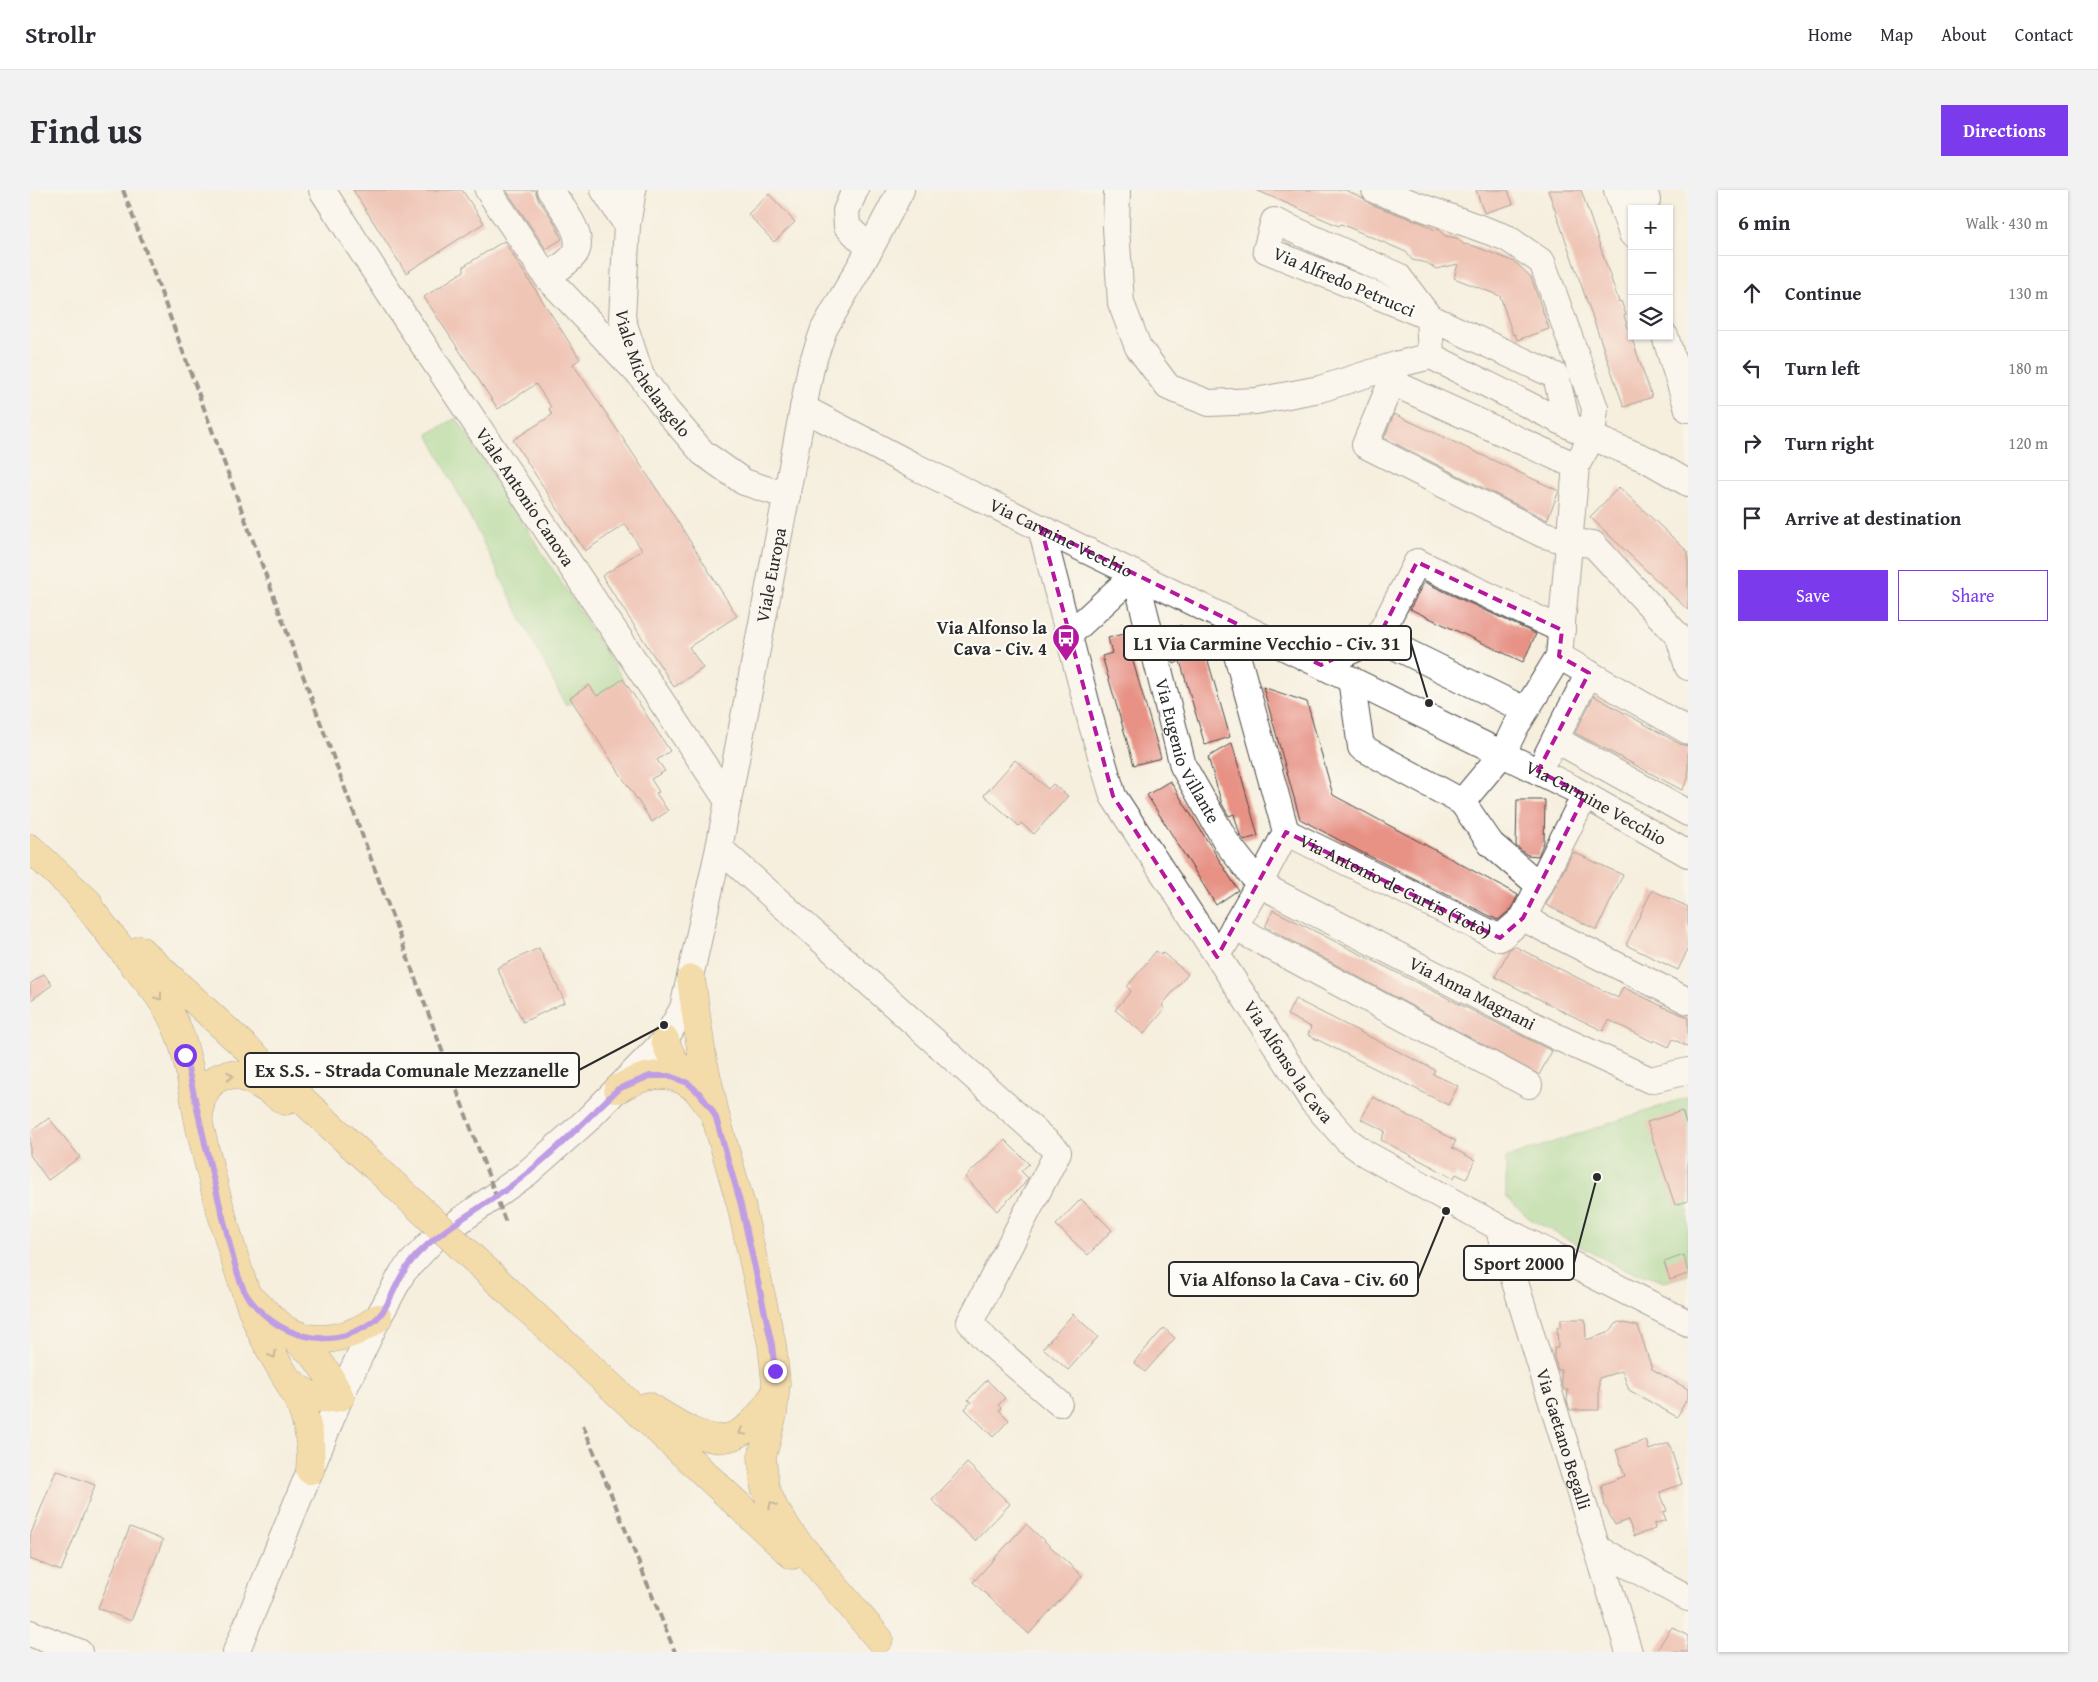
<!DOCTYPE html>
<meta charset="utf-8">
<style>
body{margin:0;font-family:"Gentium Book Plus",serif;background:#f2f2f3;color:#2b2b33}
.controls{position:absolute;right:15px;top:15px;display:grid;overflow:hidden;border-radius:0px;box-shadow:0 1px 4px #0004}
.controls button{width:45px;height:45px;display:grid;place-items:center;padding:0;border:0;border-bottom:1px solid #e1e1e2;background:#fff;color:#2b2b33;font:25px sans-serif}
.stop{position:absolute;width:15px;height:15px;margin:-11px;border:4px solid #7c3aed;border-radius:50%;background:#fff}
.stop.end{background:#7c3aed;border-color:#fff;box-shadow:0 1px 5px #0008}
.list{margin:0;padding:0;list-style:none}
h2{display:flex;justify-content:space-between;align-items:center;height:65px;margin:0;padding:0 20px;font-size:21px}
h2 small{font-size:16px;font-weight:400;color:#7c7c81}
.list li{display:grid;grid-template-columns:32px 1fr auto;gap:15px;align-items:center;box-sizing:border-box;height:75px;padding:0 20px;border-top:1px solid #e1e1e2}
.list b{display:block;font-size:19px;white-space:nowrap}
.list em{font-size:16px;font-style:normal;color:#7c7c81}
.actions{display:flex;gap:10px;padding:15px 20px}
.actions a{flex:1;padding:11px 0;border:1px solid #7c3aed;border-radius:0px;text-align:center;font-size:18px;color:#7c3aed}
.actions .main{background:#7c3aed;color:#fff}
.icon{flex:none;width:28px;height:28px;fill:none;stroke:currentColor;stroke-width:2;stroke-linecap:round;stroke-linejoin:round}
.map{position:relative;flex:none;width:1658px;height:1462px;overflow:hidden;border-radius:0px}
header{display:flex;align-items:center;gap:30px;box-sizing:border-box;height:70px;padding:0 25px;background:#fff;border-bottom:1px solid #e1e1e2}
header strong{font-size:24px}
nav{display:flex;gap:28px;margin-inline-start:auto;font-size:18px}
.intro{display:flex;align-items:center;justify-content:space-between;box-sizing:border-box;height:120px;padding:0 30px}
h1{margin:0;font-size:35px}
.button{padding:12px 22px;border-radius:0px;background:#7c3aed;color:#fff;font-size:18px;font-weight:700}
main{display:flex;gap:30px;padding:0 30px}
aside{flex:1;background:#fff;border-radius:0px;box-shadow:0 1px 4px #0004}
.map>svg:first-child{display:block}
.green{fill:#97d387;stroke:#617f59}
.building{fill:#e79285}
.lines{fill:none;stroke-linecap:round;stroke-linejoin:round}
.minor-casing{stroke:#494846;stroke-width:28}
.major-casing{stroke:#494846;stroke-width:29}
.minor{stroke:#fff;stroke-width:26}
.major{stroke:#f2c36a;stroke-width:28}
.rail{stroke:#2b2b2b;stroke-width:4;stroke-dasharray:8 4;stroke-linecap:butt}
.major-bridge-casing{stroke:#494846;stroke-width:29;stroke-linecap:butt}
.major-bridge{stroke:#f2c36a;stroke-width:28}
.oneway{stroke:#8e774a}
.route{stroke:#7c3aed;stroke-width:6}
.marked{fill:none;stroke:#b5179e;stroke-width:4;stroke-dasharray:10 6;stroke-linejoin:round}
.labels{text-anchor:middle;stroke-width:4.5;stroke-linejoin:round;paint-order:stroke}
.street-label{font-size:18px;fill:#2b2b2b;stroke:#fdfcf7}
.poi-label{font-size:18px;font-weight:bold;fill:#2b2b2b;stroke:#fdfcf7;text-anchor:end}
.leader{fill:none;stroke:#2b2b2b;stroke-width:2}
.callout-dot{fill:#2b2b2b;stroke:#fdfcf7;stroke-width:2}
.callout{fill:#fdfcf7;stroke:#2b2b2b;stroke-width:2}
.callout-label{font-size:19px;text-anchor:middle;font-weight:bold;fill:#2b2b2b}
</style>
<header>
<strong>Strollr</strong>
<nav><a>Home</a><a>Map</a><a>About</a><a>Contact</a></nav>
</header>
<div class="intro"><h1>Find us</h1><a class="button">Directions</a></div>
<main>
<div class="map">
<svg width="1658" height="1462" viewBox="0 0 1658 1462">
<rect width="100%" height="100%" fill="#fdfcf7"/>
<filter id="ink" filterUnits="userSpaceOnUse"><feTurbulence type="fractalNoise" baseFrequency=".02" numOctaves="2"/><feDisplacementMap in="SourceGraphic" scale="10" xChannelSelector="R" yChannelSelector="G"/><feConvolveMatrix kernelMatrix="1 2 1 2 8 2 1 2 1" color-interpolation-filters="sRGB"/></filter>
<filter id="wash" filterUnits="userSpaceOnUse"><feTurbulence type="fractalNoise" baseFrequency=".0096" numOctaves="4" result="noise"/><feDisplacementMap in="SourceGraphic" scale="20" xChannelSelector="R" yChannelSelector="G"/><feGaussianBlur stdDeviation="1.12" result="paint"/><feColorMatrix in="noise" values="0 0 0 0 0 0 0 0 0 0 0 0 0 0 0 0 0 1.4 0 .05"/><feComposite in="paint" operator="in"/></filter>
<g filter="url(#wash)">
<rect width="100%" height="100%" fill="#f6efde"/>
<path class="green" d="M426,228L593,489L567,506L559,495L540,508L543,512L536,516L398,244Z
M1658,907V1085L1635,1092L1591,1078L1500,1029L1476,1007V968Z"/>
<g id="blocks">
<path class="building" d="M323,0H432L454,33L376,83Z
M476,0H505L508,9L523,30L532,49L516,59Z
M1226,0H1315L1333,8L1340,14L1392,33L1405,40L1408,39L1415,46L1427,48L1433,54L1444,56L1485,72L1501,87L1519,139L1487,150L1485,144L1483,145L1470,106L1424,88L1428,74L1406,79L1397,73L1382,70L1376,62L1311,34L1309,36Z
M1446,0H1478L1483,14L1454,23Z
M1518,0H1551L1589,112L1591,111L1596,125L1594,126L1622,207L1594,217Z
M739,4L765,32L744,52L718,24Z
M474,51L550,169L543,174L636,313L707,426L659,457L673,478L644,497L572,386L612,360L595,334L555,361L483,250L522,225L519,219L521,217L506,194L468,219L394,107L434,81V76Z
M1364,224L1529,301L1517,330L1354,248Z
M1589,297L1658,362V420L1560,327Z
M1394,392L1506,444L1493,472L1380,419Z
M1150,435L1162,441L1169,466L1176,464L1200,547L1175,555L1150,471L1144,474L1138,456Z
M1104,441L1108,458L1100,461L1131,568L1104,575L1072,466L1082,463L1078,448Z
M593,489L640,561L627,570L635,581L621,589L629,602L626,603L638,621L622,632L540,508L559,495L567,506Z
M1233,497L1277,512L1303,605L1488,705L1481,719L1468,730L1333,663L1270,629Z
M1564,506L1650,554L1658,556V589L1652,600L1545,543Z
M1202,553L1228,646L1214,650L1210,645L1204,624L1199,626L1192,614L1178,567Z
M985,570L1018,599L1023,594L1038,606L1004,644L991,633L989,636L954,605Z
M1140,591L1208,700L1186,715L1117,605Z
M1487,610H1515L1514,652L1508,666L1497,665L1486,656Z
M1543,662L1593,685L1567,740L1516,715Z
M1622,700L1658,717V759L1648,780L1596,755Z
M1243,720L1522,861L1509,885L1236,737V735Z
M1484,756L1588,808L1593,797L1640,820L1658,827V857L1643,849L1639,857L1624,850L1623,852L1579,830L1573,841L1465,787L1479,760Z
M509,758L535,812L493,832L467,778Z
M1126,761L1131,765L1133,763L1158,784L1132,815L1135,819L1114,844L1085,820L1101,801L1097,797Z
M14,784L22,795L0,811V794Z
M1265,809L1405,880L1403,884L1428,896L1418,915L1278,845L1281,837L1257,825Z
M1343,907L1426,951L1422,958L1445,970L1436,989L1426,984L1424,988L1351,950L1355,941L1331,929Z
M1652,921L1658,939V1011L1645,1015L1617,932Z
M19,928L50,967L18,990L0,965V942Z
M975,950L999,974L991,981L998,988L994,994L967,1021L935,987Z
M1051,1009L1082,1040L1058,1065L1026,1035Z
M1654,1065L1658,1084L1640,1090L1634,1072Z
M1043,1124L1068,1147L1038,1180L1013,1158Z
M1531,1129H1555L1556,1150L1578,1143L1588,1132L1608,1136L1622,1179L1658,1199V1207L1647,1227L1599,1200L1592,1181L1569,1188V1220H1540L1537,1211L1538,1200H1534L1531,1190V1180H1528L1524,1167V1158H1528L1527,1137H1531Z
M1134,1138L1145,1148L1115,1182L1104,1172Z
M957,1190L975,1208L968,1215L971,1218L969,1220L979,1230L963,1247L935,1219L941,1212L938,1210Z
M1616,1250L1619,1260L1639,1253L1652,1294L1630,1302L1637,1321L1633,1322L1636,1330L1624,1334L1625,1339L1604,1346L1598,1330L1585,1335L1575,1316L1571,1295L1595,1286L1586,1260Z
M937,1273L980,1314L945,1351L902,1310Z
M26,1280L65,1295L31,1381L0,1369V1346Z
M996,1334L1052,1386L999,1444L943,1392Z
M100,1337L133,1350L101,1431L68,1418Z
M1642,1437L1658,1446V1462H1625Z"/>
</g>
</g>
<g filter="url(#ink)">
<use href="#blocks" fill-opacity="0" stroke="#494846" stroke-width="1"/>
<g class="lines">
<defs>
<g id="minor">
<path id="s1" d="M292,0L374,126L698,611"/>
<path d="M458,0L517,87L606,181"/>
<path d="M574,0L597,35"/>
<path id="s2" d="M603,0L597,35L592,128L611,186L636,220L673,263L714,292L757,306"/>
<path d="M825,0L816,21L817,36L840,59"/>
<path d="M1087,0L1086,38L1091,113L1108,157L1138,197L1179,213L1226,211L1290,199L1369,174L1401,166L1562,247L1618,270L1658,293"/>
<path d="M1587,0L1602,44"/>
<path d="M1593,16L1617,10L1614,0"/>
<path d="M517,87C526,80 538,73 544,65C558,47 530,15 520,0"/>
<path d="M1635,146L1658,219"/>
<path d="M1401,166L1399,127L1236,60L1244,31L1368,86L1399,127L1526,186L1537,233"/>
<path d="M1369,174L1335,255L1512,344L1539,352L1563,354L1649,447L1658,477"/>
<path d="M1361,192L1546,276"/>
<path id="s3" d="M773,218L882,275L1542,598L1658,664"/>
<path id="s4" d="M1011,338L1062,535L1083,606L1283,912L1317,950L1336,964L1468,1037L1658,1133"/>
<path d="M1197,429L1256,642"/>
<path id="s5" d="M1039,445L1105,384L1153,576L1197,653L1229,694L1525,846L1620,890L1658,881"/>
<path d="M1348,448L1387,372L1532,440"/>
<path d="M1529,466L1658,541"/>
<path d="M1291,475L1348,448L1495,520"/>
<path d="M1321,489L1331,557L1432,612L1473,563L1485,538L1529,466L1546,276L1562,247L1565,218L1512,72L1477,48L1345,0"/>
<path d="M1525,549L1658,623"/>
<path d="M1517,565L1559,483"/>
<path d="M1432,612L1461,654L1510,696"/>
<path id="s6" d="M1256,642L1470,748L1493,728L1658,811"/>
<path d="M689,658L1028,962L940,1132L957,1151L1029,1213"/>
<path d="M1493,728L1555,605"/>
<path d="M1204,737L1499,895"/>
<path d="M1195,753L1229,694L1256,642"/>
<path id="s7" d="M1468,1037L1599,1462"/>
<path d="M1568,1359L1658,1408"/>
<path d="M0,1443L49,1462"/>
<path id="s8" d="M206,1462L310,1207L348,1128L373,1082L404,1049L496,984L556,931L635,850L653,818L689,658L781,177L794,139L840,59L871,0"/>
</g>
<path id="major" d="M0,658L58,712
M45,700C64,724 84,749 103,774C119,793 136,812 146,836C160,867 163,905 170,938C185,1003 202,1068 226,1130C248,1186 286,1213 280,1280
M110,760L342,974
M661,789L672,866L686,928L711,1015L742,1155L746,1193L743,1224L732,1267L735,1298L745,1320L763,1347L849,1449
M635,850C646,885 667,894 683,922
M588,899C611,885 640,878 662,896
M169,928C169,916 171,905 179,896C201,869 234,898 255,911
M222,1110L284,1165L299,1186L310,1207C290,1212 273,1204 259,1190
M259,1141C289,1157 323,1147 348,1128
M560,1177L762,1365
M618,1216C671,1248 701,1273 742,1208"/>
</defs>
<use href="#minor" class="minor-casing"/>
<use href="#major" class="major-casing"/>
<use href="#minor" class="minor"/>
<use href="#major" class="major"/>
<path class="rail" d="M93,0L476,1033
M553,1235L645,1462"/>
<defs>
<path id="major-bridge" d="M342,974L560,1177"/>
</defs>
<use href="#major-bridge" class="major-bridge-casing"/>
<use href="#major-bridge" class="major-bridge"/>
</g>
<defs><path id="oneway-chevron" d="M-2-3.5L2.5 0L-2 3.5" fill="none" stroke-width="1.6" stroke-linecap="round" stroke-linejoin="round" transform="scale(1.25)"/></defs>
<g class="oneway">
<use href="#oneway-chevron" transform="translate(129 807) rotate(54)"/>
<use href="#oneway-chevron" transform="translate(200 886) rotate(-3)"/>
<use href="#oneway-chevron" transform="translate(243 1165) rotate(61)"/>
<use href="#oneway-chevron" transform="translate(712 1242) rotate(151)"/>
<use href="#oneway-chevron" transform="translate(742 1315) rotate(-118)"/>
</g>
</g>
<g class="lines" filter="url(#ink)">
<path class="route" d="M155,865C168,922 180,979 195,1035C200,1054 207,1091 218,1107C248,1147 298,1162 341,1133C357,1123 363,1099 373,1083C379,1073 387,1064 395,1057C421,1033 453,1017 481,996C520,967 554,932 588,899L620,886H639L658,893L670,904L682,920L686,928L711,1015L742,1155L745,1181"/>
</g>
<path d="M0 0H1658V1462H0ZM1011,338L1291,475L1348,448L1387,372L1532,440L1529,466L1559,483L1508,581L1555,605L1493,728L1470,748L1256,642L1187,767L1083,606Z" fill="#f6efde" fill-opacity=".55" fill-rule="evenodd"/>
<path class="marked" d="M1011,338L1291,475L1348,448L1387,372L1532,440L1529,466L1559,483L1508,581L1555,605L1493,728L1470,748L1256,642L1187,767L1083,606Z"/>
<defs>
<symbol id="bus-pin" viewBox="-11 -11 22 30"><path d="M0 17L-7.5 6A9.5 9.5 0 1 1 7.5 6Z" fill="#b5179e" stroke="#fdfcf7"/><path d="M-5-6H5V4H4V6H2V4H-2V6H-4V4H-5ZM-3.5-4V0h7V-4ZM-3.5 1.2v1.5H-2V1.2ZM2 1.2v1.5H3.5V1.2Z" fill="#fff"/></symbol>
</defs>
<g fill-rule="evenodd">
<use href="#bus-pin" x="1020" y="432" width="32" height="43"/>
</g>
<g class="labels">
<g class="street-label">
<text transform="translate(1314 92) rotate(23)" y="6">Via Alfredo Petrucci</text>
<text dy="6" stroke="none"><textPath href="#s2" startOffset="192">Viale Michelangelo</textPath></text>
<text dy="6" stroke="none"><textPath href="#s1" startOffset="368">Viale Antonio Canova</textPath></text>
<text dy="6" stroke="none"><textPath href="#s3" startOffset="289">Via Carmine Vecchio</textPath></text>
<text dy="6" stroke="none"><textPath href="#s8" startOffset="1245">Viale Europa</textPath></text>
<text dy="6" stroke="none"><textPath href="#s5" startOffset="275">Via Eugenio Villante</textPath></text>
<text dy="6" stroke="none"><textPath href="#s3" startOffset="886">Via Carmine Vecchio</textPath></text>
<text dy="6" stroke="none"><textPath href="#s6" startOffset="122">Via Antonio de Curtis (Totò)</textPath></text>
<text dy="6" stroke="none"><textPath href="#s5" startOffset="668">Via Anna Magnani</textPath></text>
<text dy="6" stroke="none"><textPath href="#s4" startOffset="596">Via Alfonso la Cava</textPath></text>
<text dy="6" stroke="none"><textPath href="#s7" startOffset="222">Via Gaetano Begalli</textPath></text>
</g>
<g class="poi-label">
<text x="1017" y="444">Via Alfonso la<tspan x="1017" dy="21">Cava - Civ. 4</tspan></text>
</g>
</g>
<path class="leader" d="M1399 513L1381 453M634 835L549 880M1567 987L1544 1073M1416 1021L1388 1089"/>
<g class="callout-dot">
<circle cx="1399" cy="513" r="5"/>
<circle cx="634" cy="835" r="5"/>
<circle cx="1567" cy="987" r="5"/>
<circle cx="1416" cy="1021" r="5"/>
</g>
<g class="callout">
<rect x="1094" y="436" width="287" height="34" rx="5"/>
<rect x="215" y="863" width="334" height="34" rx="5"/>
<rect x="1434" y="1056" width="110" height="34" rx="5"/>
<rect x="1139" y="1072" width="249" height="34" rx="5"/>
</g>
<g class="callout-label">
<text x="1237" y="460">L1 Via Carmine Vecchio - Civ. 31</text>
<text x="382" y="887">Ex S.S. - Strada Comunale Mezzanelle</text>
<text x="1489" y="1080">Sport 2000</text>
<text x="1264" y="1096">Via Alfonso la Cava - Civ. 60</text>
</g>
</svg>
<div class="controls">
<button>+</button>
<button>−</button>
<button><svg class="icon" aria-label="layers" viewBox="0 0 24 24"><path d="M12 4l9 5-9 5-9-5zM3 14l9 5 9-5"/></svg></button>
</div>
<div class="stop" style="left:155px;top:865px"></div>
<div class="stop end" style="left:745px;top:1181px"></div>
</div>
<aside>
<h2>6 min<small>Walk · 430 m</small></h2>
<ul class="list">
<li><svg class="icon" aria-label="ahead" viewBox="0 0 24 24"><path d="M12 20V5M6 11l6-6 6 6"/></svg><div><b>Continue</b></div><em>130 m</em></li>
<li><svg class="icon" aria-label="left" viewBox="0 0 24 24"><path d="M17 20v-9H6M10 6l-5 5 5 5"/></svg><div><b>Turn left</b></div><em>180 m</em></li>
<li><svg class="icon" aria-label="right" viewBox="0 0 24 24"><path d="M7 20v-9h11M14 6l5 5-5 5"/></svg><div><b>Turn right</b></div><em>120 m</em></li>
<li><svg class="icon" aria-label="arrive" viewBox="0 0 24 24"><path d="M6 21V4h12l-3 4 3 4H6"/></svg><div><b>Arrive at destination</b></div></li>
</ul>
<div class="actions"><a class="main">Save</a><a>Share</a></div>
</aside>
</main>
